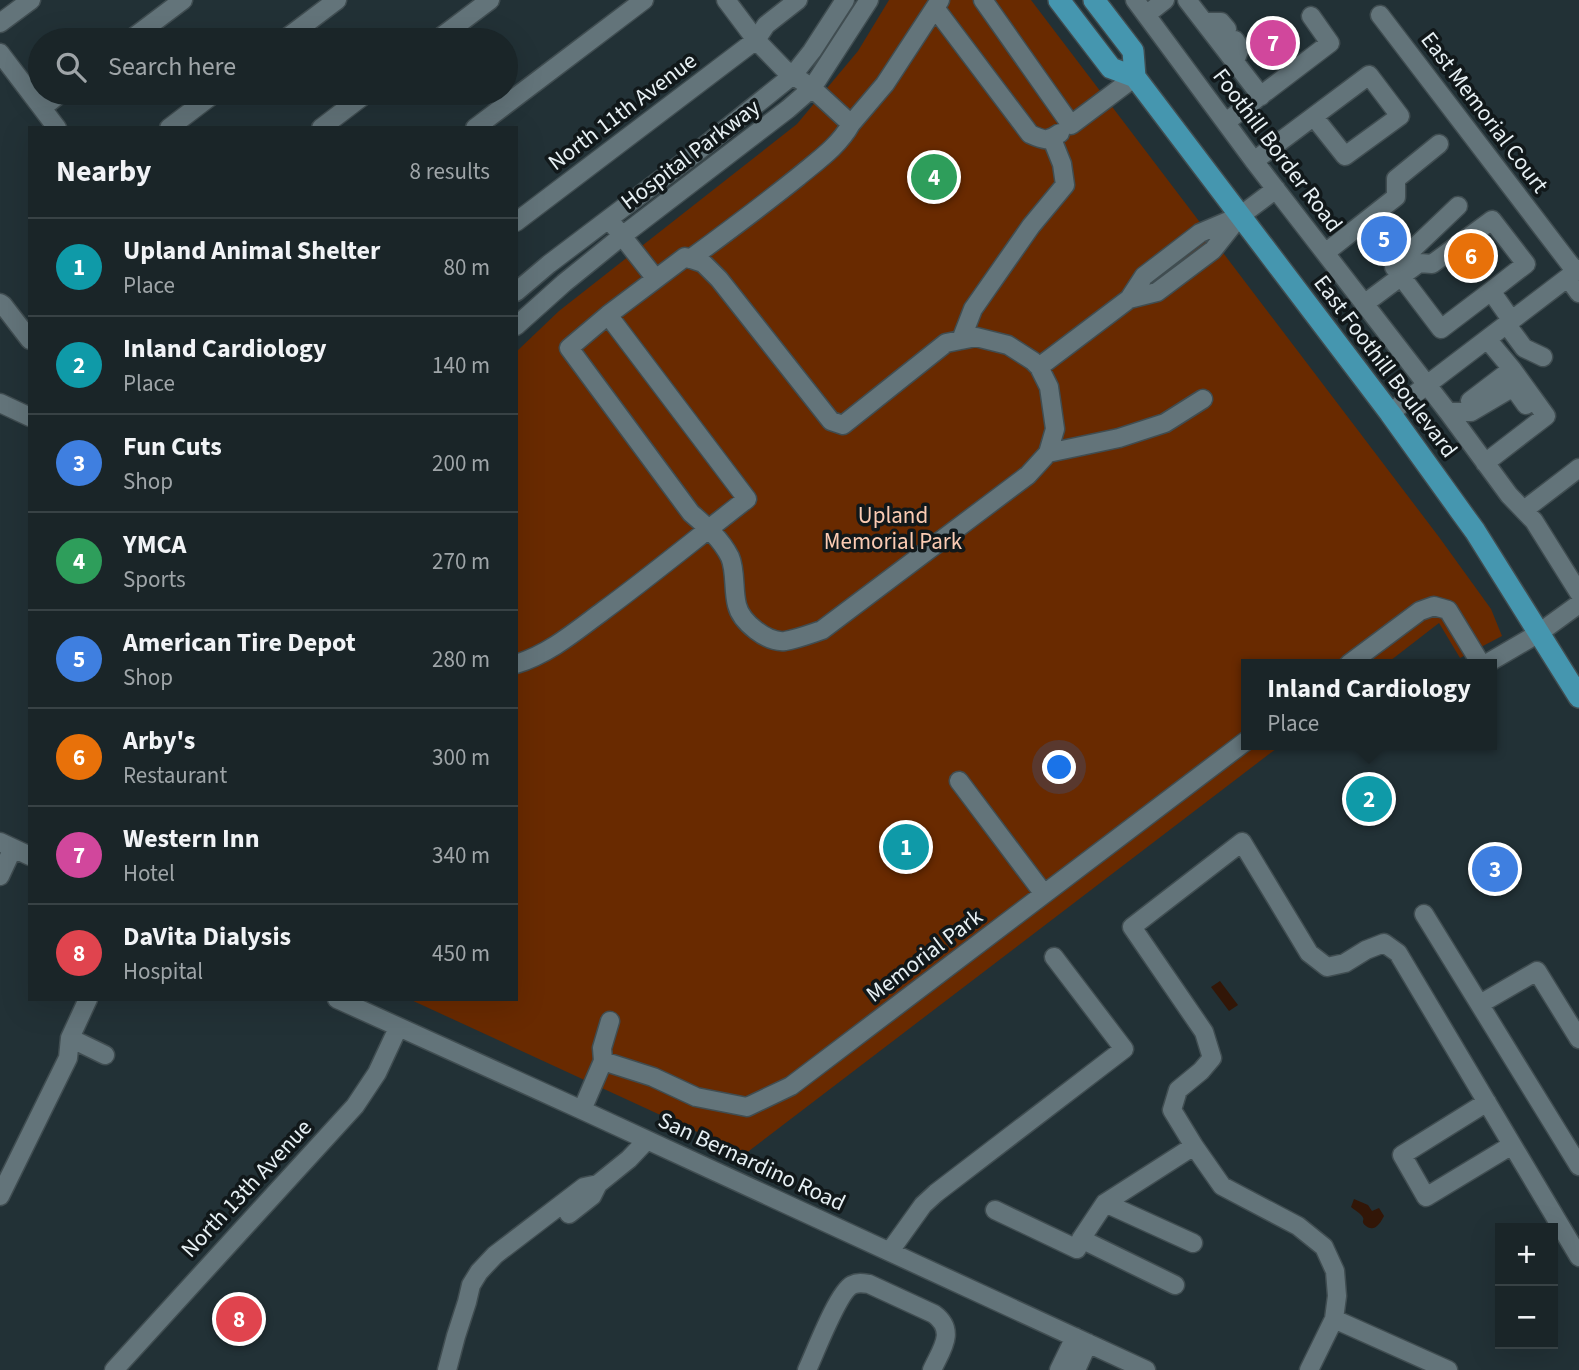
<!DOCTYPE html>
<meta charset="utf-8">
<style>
body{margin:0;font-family:"Source Sans 3",sans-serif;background:#273134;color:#f1f3f6}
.controls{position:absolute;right:21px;bottom:21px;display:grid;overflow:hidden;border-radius:0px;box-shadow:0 7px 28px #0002}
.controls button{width:63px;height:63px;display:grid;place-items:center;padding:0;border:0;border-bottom:2px solid #384245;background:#1a2528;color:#f1f3f6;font:35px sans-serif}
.you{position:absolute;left:1060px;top:768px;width:24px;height:24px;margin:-18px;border:5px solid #fff;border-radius:50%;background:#1a73e8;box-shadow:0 0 0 10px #1a73e833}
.badge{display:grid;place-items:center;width:46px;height:46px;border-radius:50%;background:#f0a27a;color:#fff;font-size:23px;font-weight:700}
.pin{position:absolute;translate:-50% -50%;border:4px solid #fff;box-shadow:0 2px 7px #0006}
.popup{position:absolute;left:1241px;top:659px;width:256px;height:91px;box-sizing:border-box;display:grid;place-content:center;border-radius:0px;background:#1a2528;filter:drop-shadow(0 2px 5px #0005);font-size:23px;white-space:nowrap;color:#9fa5a8}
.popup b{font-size:26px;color:#f1f3f6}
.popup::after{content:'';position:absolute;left:50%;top:100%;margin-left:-14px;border:14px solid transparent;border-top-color:#1a2528}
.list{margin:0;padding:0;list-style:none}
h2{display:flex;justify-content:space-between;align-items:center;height:91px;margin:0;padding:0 28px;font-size:30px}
h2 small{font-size:23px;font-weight:400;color:#9fa5a8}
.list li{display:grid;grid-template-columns:46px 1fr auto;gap:21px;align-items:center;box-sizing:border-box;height:98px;padding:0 28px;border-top:2px solid #384245}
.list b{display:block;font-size:26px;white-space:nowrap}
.list p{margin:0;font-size:23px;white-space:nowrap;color:#9fa5a8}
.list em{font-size:23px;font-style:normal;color:#9fa5a8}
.icon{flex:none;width:38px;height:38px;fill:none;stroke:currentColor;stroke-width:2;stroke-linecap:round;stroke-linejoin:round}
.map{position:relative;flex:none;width:1579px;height:1370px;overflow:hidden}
.search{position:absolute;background:#1a2528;box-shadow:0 7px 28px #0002;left:28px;top:28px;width:490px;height:77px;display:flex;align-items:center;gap:18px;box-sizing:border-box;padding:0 24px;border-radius:38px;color:#9fa5a8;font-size:26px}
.panel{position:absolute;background:#1a2528;box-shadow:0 7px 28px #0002;left:28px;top:126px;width:490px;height:875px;border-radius:0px}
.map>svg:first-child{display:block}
.green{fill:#692a00}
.water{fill:#321607}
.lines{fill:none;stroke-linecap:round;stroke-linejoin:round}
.minor-casing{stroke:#404d51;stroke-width:21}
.major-casing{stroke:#404d51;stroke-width:24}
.minor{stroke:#63747a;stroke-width:18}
.major{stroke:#4596af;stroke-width:21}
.labels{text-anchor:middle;stroke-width:7;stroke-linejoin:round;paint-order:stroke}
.street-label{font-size:23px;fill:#e7f0f4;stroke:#11181a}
.park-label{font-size:23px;fill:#fbcbb3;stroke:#11181a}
</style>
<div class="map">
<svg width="1579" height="1370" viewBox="0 0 1579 1370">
<rect width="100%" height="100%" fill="#223136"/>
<path class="green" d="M889,0H1031L1439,537L1491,609L1502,636L1460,658L1439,623L1386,664H1246V745H1281L745,1154L409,999H516V352L559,311L797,124L858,51Z"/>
<path class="water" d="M1220,981L1238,1005L1229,1011L1211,987Z
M1354,1199L1368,1205L1372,1211L1379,1208L1384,1216C1381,1222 1375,1233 1366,1226C1359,1220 1367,1221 1361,1215C1359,1212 1354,1210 1351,1207Z"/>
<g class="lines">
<defs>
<path id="minor" d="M726,0L756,40L784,69L812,88L851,124L885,84L940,0
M983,0L1071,125L1135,77
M1135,0L1254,161L1448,412L1509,495L1534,521L1579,593
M1187,0L1261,96
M935,8L1030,134C1043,140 1047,142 1060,133
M1146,15L1165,0
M1380,15L1576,272
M1204,22H1221L1227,29
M0,23L31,0
M130,40L183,0
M284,40L337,0
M437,40L490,0
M0,53L57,128
M1235,61L1240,48L1235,40
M42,108L61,93
M1226,122L1330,43L1311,16
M169,128L215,93
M321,128L367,93
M475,128L644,0
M1254,161L1369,75L1400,116L1345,156L1314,117
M1458,206L1394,267L1441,329L1491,291L1512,321
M516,222L756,40L766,25L798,0
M615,227L656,279
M1325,253L1396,197V179L1439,144
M690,259C727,232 763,205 798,177C817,161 839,146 851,124
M1568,278L1579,293
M516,292L549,264L697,152L793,75L812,51L845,0
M1129,299L1157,292L1213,250L1240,216L1276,189
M0,303L3,305L30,340
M1364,304L1419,263L1432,264L1492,220L1526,264L1491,291
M1507,325L1524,348L1543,357
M516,326L564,283L622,236L788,109L812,88L869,0
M961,340L973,309L1031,226L1065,185L1062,164L1052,139
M1039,367L1033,361L1008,345L976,337L946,343L843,425L831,421L719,279L703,263L685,257L608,315L569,348L691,513C706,526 721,539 730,557C736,571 733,590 737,605C741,622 767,643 785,641C797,639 810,634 822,630L1028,475L1048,453L1055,429L1049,387L1039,367L1129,299L1144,276L1200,233L1240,216
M1470,401L1512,369
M0,403L30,417
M1448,412H1471L1510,389L1516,391L1526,405
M1390,413L1579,269
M1048,453L1119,438L1165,423L1203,399
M1485,463L1546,416L1512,369L1487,339
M1524,510L1579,468
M516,664C549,654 576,631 603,611C652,575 699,536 747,499L608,315
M1349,664L1420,611L1434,606L1448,610L1481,664
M1486,664L1539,633L1579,604
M959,781L1044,894
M0,842L30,856
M0,876L13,848
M1424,914L1579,1166
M337,999L582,1110L1146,1370
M1480,1004L1537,971L1579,1039
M70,1038L105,1055
M603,1061L653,1077L696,1097L747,1107L791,1086L1246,741
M1487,1102L1402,1155L1426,1197L1512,1145
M582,1110L603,1061L602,1048L610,1021
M0,1196L68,1058L70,1038L88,999
M1105,1203L1193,1243
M995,1210L1077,1249L1081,1239
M569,1214L592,1196L598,1184L629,1159L647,1140
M890,1251L923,1205L936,1193L1124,1049L1054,957
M1175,1285L1081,1239L1105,1203L1194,1146
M1334,1319L1448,1370
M114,1370L355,1106L377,1073L398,1028
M447,1370L456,1336L467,1302L471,1285L479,1272L495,1255L584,1187L598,1184
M807,1370C815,1353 838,1292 852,1285C858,1282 863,1283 869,1284L934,1314C957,1331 941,1350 932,1370
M1059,1370L1075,1337
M1076,1370L1088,1343
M1309,1370L1334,1319L1337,1296L1335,1271L1324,1247L1298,1226L1222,1186L1194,1146L1172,1110L1178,1090L1201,1071L1212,1058L1204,1032L1132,927L1242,842L1309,953L1327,967L1345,963L1366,950L1384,943L1398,953L1579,1257"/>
<path id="major" d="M1059,0L1111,68L1135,77L1390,413L1459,509L1475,531L1579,697
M1094,0L1133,51L1135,77"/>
</defs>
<use href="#minor" class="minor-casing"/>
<use href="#major" class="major-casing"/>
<use href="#minor" class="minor"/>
<use href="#major" class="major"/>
</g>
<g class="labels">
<g class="street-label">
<text transform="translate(622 111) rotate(-37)" y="8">North 11th Avenue</text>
<text transform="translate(1485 112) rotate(53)" y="8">East Memorial Court</text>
<text transform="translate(1278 150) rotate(53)" y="8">Foothill Border Road</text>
<text transform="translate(690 154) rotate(-37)" y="8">Hospital Parkway</text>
<text transform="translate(1386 366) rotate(53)" y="8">East Foothill Boulevard</text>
<text transform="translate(924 955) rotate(-37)" y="8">Memorial Park</text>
<text transform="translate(752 1161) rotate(25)" y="8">San Bernardino Road</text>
<text transform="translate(246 1188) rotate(-47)" y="8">North 13th Avenue</text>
</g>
<g class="park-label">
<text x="893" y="523">Upland<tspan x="893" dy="26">Memorial Park</tspan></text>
</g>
</g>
</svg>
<div class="controls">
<button>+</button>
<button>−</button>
</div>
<div class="you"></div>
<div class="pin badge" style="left:906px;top:847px;background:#0f9aa8">1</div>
<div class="pin badge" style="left:1369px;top:799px;background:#0f9aa8">2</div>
<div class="popup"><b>Inland Cardiology</b>Place</div>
<div class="pin badge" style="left:1495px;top:869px;background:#3f7fe0">3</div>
<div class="pin badge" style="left:934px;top:177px;background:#2e9e5b">4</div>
<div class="pin badge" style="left:1384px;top:239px;background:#3f7fe0">5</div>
<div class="pin badge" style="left:1471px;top:256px;background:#e8710a">6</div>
<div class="pin badge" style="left:1273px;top:43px;background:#d1479c">7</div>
<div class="pin badge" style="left:239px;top:1319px;background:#e0444e">8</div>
<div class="search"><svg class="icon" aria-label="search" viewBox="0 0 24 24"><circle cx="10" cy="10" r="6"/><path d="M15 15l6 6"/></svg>Search here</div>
<section class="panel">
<h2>Nearby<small>8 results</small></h2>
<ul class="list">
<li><span class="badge" style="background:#0f9aa8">1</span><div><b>Upland Animal Shelter</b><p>Place</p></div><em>80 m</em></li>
<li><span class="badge" style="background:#0f9aa8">2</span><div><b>Inland Cardiology</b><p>Place</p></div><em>140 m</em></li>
<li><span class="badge" style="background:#3f7fe0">3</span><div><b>Fun Cuts</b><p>Shop</p></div><em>200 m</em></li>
<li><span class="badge" style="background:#2e9e5b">4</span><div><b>YMCA</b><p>Sports</p></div><em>270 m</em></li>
<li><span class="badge" style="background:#3f7fe0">5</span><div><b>American Tire Depot</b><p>Shop</p></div><em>280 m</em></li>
<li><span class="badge" style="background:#e8710a">6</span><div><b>Arby's</b><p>Restaurant</p></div><em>300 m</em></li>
<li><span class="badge" style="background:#d1479c">7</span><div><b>Western Inn</b><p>Hotel</p></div><em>340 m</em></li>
<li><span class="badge" style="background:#e0444e">8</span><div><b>DaVita Dialysis</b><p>Hospital</p></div><em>450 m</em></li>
</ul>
</section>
</div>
